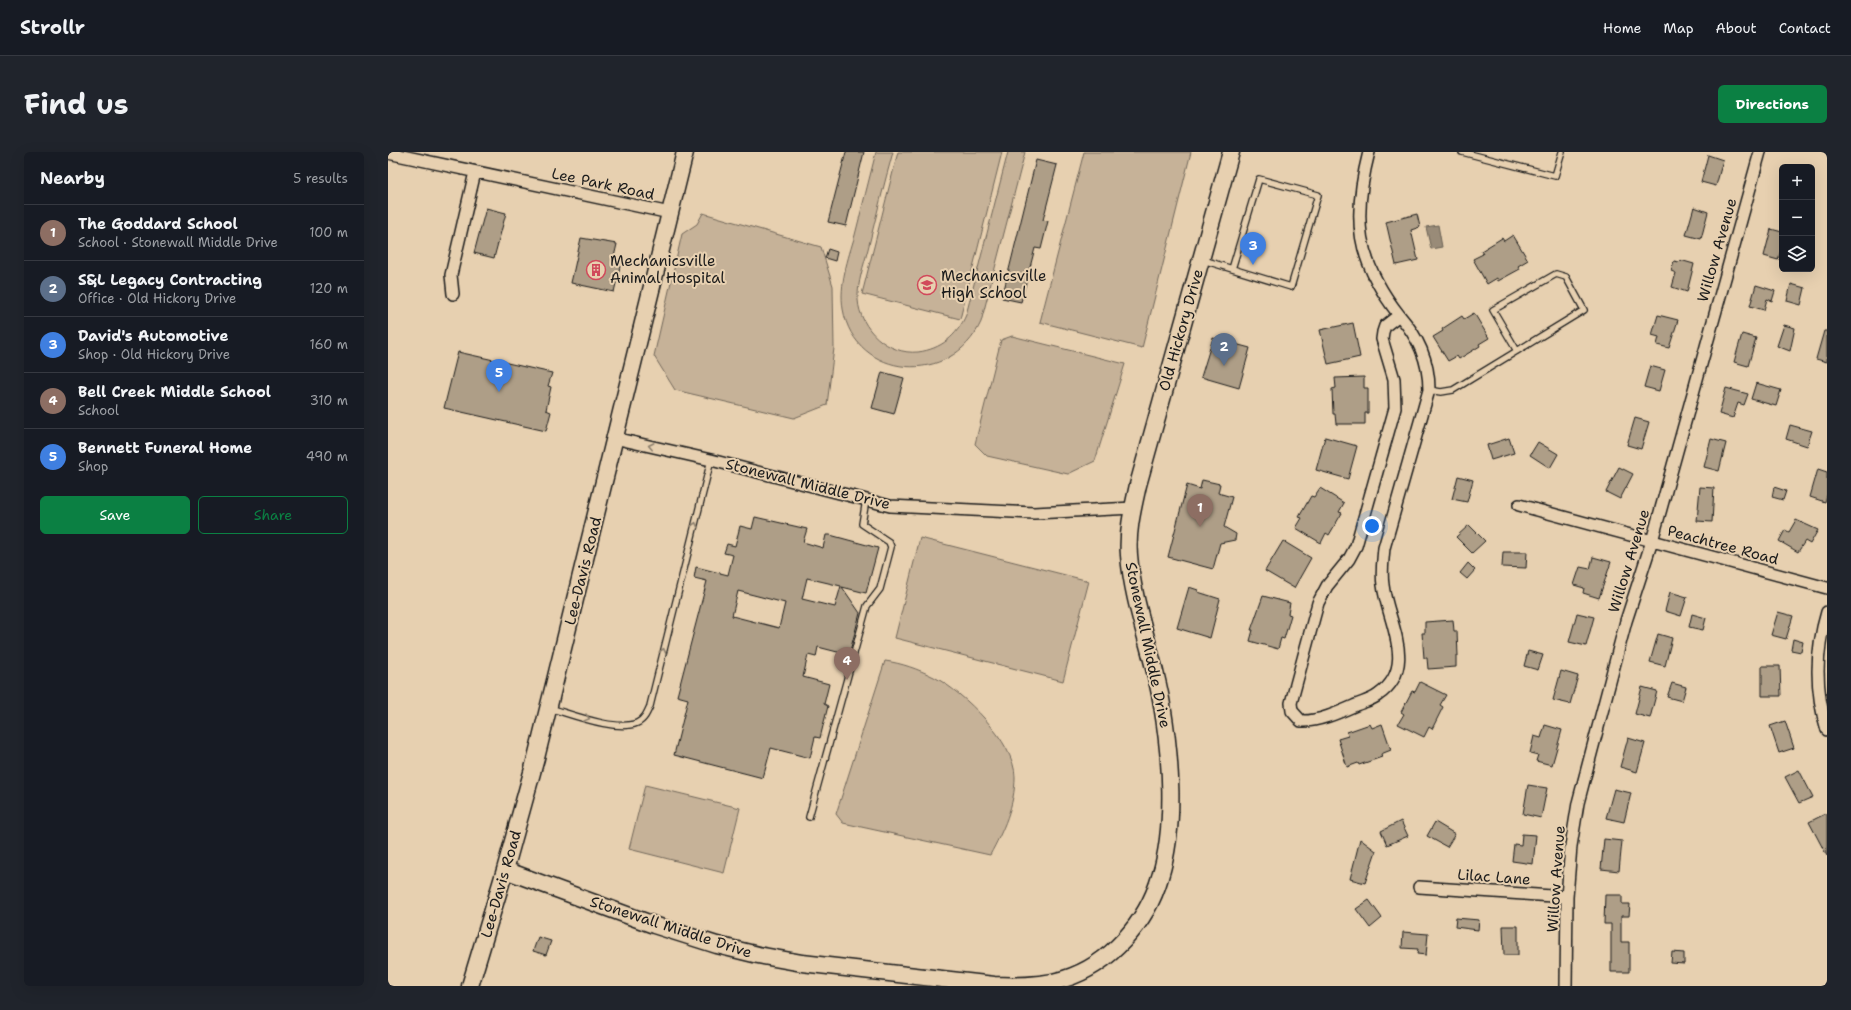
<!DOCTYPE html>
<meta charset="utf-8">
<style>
body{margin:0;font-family:"Shantell Sans",sans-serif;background:#20242c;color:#f1f3f6}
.controls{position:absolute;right:12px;top:12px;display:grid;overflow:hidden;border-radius:6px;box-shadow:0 4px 16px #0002}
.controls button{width:36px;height:36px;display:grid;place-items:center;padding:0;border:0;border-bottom:1px solid #363941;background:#171b24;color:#f1f3f6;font:20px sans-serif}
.you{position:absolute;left:984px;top:374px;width:14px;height:14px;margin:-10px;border:3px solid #fff;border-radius:50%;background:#1a73e8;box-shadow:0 0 0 6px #1a73e833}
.badge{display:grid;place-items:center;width:26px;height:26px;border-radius:50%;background:#0b8043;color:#fff;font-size:13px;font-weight:700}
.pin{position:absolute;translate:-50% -33px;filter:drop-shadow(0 1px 2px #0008)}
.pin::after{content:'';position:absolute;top:21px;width:14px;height:12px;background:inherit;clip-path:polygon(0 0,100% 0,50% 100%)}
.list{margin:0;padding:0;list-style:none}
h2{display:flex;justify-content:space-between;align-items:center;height:52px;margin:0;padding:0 16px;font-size:17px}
h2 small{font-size:13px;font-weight:400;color:#9ea1a6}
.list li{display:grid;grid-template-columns:26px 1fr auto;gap:12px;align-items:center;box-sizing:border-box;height:56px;padding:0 16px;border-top:1px solid #363941}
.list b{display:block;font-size:15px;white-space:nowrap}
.list p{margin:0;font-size:13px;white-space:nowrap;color:#9ea1a6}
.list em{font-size:13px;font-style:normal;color:#9ea1a6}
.actions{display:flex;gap:8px;padding:12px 16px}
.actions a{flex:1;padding:9px 0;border:1px solid #0b8043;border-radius:6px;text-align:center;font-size:14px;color:#0b8043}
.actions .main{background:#0b8043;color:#fff}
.icon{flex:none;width:22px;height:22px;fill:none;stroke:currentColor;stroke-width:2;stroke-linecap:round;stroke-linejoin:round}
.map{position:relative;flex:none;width:1439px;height:834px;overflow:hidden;border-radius:6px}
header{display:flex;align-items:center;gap:24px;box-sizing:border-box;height:56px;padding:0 20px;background:#171b24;border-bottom:1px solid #363941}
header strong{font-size:19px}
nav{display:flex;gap:22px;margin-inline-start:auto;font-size:14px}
.intro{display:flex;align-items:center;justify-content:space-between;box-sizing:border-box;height:96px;padding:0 24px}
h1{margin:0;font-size:28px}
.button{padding:10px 18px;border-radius:6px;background:#0b8043;color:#fff;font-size:14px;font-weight:700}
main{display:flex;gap:24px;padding:0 24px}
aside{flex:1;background:#171b24;border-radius:6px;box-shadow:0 4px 16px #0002}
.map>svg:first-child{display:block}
.green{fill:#c6b298;stroke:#71675a}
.water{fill:#998b78;stroke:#675f53}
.building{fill:#ae9e87;stroke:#1c1c1c;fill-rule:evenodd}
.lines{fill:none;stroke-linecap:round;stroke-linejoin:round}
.lane-casing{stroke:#1c1c1c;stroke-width:8}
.street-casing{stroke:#1c1c1c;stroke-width:14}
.secondary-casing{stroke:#1c1c1c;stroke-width:19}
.lane{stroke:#e7d0b0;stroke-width:5.5}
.street{stroke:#e7d0b0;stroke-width:11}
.secondary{stroke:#e7d0b0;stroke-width:16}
.oneway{stroke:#8c7f6d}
.labels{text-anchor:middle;stroke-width:4;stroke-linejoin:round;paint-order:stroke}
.street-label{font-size:15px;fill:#1c1c1c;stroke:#e7d0b0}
.poi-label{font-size:15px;fill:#1c1c1c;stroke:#e7d0b0;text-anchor:start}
</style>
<header>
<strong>Strollr</strong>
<nav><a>Home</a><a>Map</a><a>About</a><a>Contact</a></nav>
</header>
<div class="intro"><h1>Find us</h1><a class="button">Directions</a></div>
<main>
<aside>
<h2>Nearby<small>5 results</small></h2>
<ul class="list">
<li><span class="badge" style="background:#8d6e63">1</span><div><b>The Goddard School</b><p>School · Stonewall Middle Drive</p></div><em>100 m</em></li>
<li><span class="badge" style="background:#5c6f8a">2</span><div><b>S&amp;L Legacy Contracting</b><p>Office · Old Hickory Drive</p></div><em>120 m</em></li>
<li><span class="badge" style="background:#3f7fe0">3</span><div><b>David's Automotive</b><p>Shop · Old Hickory Drive</p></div><em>160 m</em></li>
<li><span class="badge" style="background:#8d6e63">4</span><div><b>Bell Creek Middle School</b><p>School</p></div><em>310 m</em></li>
<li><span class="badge" style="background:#3f7fe0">5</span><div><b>Bennett Funeral Home</b><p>Shop</p></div><em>490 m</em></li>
</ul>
<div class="actions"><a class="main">Save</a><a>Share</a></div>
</aside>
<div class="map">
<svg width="1439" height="834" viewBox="0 0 1439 834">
<rect width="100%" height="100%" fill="#e7d0b0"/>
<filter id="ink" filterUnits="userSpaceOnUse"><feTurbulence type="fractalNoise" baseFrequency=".025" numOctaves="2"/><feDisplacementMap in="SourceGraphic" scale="8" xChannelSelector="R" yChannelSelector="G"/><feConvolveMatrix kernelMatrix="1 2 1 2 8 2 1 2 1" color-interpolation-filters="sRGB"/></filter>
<g filter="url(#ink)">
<path class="green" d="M488,0H505C496,32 488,65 480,97C476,113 469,131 470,148C472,177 500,203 530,200C553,197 569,184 578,163L620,0H637L593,170C564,235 467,228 455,157C451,132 460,107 467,83C474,55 481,28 488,0Z
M510,0H614L572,167L474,142Z
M696,0H803L754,196L652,170Z
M315,61L433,95L445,134L446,196L439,253L406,266L287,238L266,204L294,82L309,72Z
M624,184L737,212L707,309L680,322L599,304L587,292L613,188Z
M532,386L701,429L675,529L507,486Z
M497,509C513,511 530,517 546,525C575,540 627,590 627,625C627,653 615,679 602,703L455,671L448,662Z
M257,633L352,656L336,721L241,697Z"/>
<path class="water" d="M1050,73L1054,95L1043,97L1038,75Z"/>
<path class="building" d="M458,0H476L458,74L440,70Z
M1320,3L1335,8L1328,34L1313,30Z
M648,8L669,13L655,68L660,69L653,97L647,96L633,150L614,146Z
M1306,55L1320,60L1313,87L1298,83Z
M98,56L118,61L106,106L86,101Z
M1029,62L1032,75L1023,78L1030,108L1008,113L998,70Z
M1383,77L1394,80V95L1390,108L1376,104Z
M1125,83L1140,108L1130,114L1132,117L1110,129L1109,126L1099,132L1085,107L1095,102L1093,99L1114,86L1116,89Z
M193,86L229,92L226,105L234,106L226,140L183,131Z
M440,97L449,100L447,109L437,106Z
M1292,108L1306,112L1299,140L1284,135L1288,121L1283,119L1286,109L1291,110Z
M1403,132L1417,136L1413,153L1399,149Z
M1368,133L1387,139L1384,149L1379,147L1376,158L1362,154Z
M1086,161L1101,186L1091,192L1092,194L1071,207L1069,204L1060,209L1045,185L1055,179L1054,177L1074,164L1076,167Z
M1270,163L1290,168L1281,196L1269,193L1271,185L1264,183Z
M965,171L972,205L940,212L932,178Z
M1396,173L1407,176L1402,199L1389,194Z
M1436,179H1439V210L1428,207Z
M1354,182L1368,186L1360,214L1346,210Z
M825,186L862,196L851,236L813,225Z
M70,200L164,221L160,234L163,235L158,258L163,260L158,279L56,256Z
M1262,214L1277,218L1271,239L1256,235Z
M494,220L516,226L506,262L484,256Z
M976,225V236H980V261H977V272H948L947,262H945L944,237L948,236L947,226Z
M1368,231L1393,238L1388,254L1363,247Z
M1338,236L1360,242L1356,253L1350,251L1345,266L1331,262Z
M1247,266L1261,270L1253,297L1239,293Z
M1402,273L1424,279L1419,294L1398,287Z
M937,285L969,294L960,327L928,318Z
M1121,286L1126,301L1103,308L1099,293Z
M1323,287L1338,291L1331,319L1316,315Z
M1150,290L1170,302L1162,316L1142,303Z
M1231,315L1245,322L1232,347L1218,340Z
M1430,317L1439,320V342L1437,350L1422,345Z
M1070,324L1085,328L1079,350L1064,347Z
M814,328L832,332L830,341L844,345L836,375L848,382L847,388L832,391L825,417L780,405L799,333L812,337Z
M1312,335L1326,336L1324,370L1309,369Z
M1386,335L1398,339L1395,348L1384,345Z
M932,336L956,351L951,360L954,361L941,383L938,381L933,391L908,376L914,366L911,365L923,344L926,345Z
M367,365L419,377L415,390L435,396L438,383H442L490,396L478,441L454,435L472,461L461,503L430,495L428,505L420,503L415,525L441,532L436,552L440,554L432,586L427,585L422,606L383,596L375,626L286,603L300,547L289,544L319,429L306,426L308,415L340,423L345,403L336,401L339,392L347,394L352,374L364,377ZM419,426L453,434L447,455L414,447ZM350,439L397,451L391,476L344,464Z
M1408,368L1430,378L1422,392L1417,389L1410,400L1391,389L1397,378L1401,380Z
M1081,373L1097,389L1084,401L1068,385Z
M895,389L923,406L906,436L877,419Z
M1115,400H1139L1138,416L1114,415Z
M1205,405L1223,410L1211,446L1195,441L1196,436L1186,433L1192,415L1202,417Z
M1080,411L1087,418L1079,427L1072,421Z
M801,435L810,438V440L832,447L822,486L789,476Z
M1282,440L1299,445L1293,464L1277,459Z
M875,444L902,451L900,462L903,463L896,487L893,486L890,497L862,489L865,478H863Z
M1390,460L1405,464L1398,487L1383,483Z
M1189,461L1206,465L1198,494L1181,490Z
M1304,462L1318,466L1315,478L1301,475Z
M1065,468L1066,479H1069L1070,504H1068V515L1040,517L1039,506H1036L1034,481H1037V470Z
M1270,482L1284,486L1277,514L1262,510Z
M1405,487L1415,490L1413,500L1403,498Z
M1140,499L1155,503L1150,518L1136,514Z
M1374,514H1392L1393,544H1374Z
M1173,519L1190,524L1182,552L1165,548Z
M1032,530L1058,543L1052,553L1055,555L1044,577L1041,575L1036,585L1010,572L1016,562L1013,560L1024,539L1027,540Z
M1284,531L1298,535L1294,549L1279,545Z
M1254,535L1269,539L1262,566L1247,562Z
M1397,569L1406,596L1391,601L1382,574Z
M982,572L984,576L994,572L1003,598L993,602L994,605L971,613L970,611L959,615L950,587L960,584L959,580Z
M1157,573L1174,578L1164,613L1148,609L1150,603L1142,601L1146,584L1153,586Z
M1240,586L1257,591L1249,620L1232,615Z
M1411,618L1425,645L1411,651L1397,625Z
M1140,633L1159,636L1153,666L1135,662Z
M1226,637L1243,641L1236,670L1218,666Z
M1439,661V704L1421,670Z
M1013,669L1020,684L999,693L993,679Z
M1047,670L1067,682L1059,695L1039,684Z
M1134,682L1148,683L1145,712L1124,709L1126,692L1133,693Z
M972,687L988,699L977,731L962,727Z
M1216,687L1234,689L1231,719L1213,717Z
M1217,743H1234V752H1242L1241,764H1233V790H1241V820H1223V772H1216Z
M981,748L994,766L982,776L968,757Z
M1068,766L1091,768L1090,778L1067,775Z
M1115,774H1130V803H1116Z
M1015,780L1040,782L1038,803L1029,802L1030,797L1014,796Z
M150,785L163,789L158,803L145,799Z
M1284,800L1296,801V812L1283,811Z"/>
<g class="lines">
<defs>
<path id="lane" d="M1074,0L1167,24L1174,0
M815,108L903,135L930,43L871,27L844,117
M1041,238L1053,240L1065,238L1196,158L1178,125L1168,122L1105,158L1129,199
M161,556C183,562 228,580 249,571C256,568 259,561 262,554L323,308
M421,665L479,454L492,437L503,395L501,390L474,372L478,348"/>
<path id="street" d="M981,0C964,66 968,108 1011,163
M0,1L282,61
M65,142L63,123L87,20
M1011,163C1030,185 1041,208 1041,238L996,396C995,408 993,421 995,433C999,469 1031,515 990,543C984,548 975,550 968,553C952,560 930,570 913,569L904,559L903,551L930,451L939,434L961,407L968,394L1007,256L1006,227L994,187L995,180L997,174Z
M226,286L323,308L502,354L646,361L745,356
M1131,353L1439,436
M1439,460C1427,500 1427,539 1439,578
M1031,735L1179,745
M1178,834L1179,745L1183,694L1190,651L1238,469L1264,389L1372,0"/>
<path id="secondary" d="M117,718L266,773L329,793L370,803L414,811L606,833C629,834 654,834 676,827C722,813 759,770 772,725C788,674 783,606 774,553C766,503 745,454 741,403C739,379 745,356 750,333L843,0
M82,834L117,718L148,606L297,0"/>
</defs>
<use href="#lane" class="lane-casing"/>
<use href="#street" class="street-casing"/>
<use href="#secondary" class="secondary-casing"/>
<use href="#lane" class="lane"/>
<use href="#street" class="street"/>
<use href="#secondary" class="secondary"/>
</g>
<defs><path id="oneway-chevron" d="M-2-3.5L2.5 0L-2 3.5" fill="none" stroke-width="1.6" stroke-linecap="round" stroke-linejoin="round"/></defs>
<g class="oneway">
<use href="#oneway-chevron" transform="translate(263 294) rotate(-167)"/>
<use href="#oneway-chevron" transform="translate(307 373) rotate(-76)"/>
<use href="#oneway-chevron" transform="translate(275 499) rotate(-76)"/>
<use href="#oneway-chevron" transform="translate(199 566) rotate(15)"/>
</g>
</g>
<defs>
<symbol id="building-ring" viewBox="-11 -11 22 22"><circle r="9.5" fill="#e7d0b0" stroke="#d1495b" stroke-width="1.5"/><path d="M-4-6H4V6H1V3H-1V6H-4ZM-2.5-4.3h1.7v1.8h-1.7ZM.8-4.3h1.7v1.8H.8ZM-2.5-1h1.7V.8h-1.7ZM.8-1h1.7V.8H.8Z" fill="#d1495b"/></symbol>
<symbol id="school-ring" viewBox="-11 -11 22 22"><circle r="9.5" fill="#e7d0b0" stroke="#d1495b" stroke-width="1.5"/><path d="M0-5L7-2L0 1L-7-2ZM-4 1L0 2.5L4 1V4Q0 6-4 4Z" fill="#d1495b"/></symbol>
</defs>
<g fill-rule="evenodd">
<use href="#building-ring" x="197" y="107" width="22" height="22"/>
<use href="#school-ring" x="528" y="122" width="22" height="22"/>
</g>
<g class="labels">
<g class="street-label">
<text transform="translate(215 32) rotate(12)" y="5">Lee Park Road</text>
<text transform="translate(1329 98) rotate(-74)" y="5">Willow Avenue</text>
<text transform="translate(793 178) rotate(-74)" y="5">Old Hickory Drive</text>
<text transform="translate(420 332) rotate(14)" y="5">Stonewall Middle Drive</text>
<text transform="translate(1335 393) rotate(15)" y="5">Peachtree Road</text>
<text transform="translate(1241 409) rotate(-73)" y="5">Willow Avenue</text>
<text transform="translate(195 419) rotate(-76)" y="5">Lee-Davis Road</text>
<text transform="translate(760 493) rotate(78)" y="5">Stonewall Middle Drive</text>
<text transform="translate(1106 725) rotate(4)" y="5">Lilac Lane</text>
<text transform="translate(1168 727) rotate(-86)" y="5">Willow Avenue</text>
<text transform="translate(113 732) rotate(-74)" y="5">Lee-Davis Road</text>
<text transform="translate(283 775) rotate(18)" y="5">Stonewall Middle Drive</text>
</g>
<g class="poi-label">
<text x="222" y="114">Mechanicsville<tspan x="222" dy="17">Animal Hospital</tspan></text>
<text x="553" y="129">Mechanicsville<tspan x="553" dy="17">High School</tspan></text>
</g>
</g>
</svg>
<div class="controls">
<button>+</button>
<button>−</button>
<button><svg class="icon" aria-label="layers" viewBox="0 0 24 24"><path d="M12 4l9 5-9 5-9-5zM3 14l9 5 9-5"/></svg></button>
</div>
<div class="you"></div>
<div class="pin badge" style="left:812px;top:375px;background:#8d6e63">1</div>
<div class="pin badge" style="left:836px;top:214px;background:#5c6f8a">2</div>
<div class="pin badge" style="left:865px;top:113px;background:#3f7fe0">3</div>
<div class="pin badge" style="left:459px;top:528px;background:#8d6e63">4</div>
<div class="pin badge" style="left:111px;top:240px;background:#3f7fe0">5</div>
</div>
</main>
